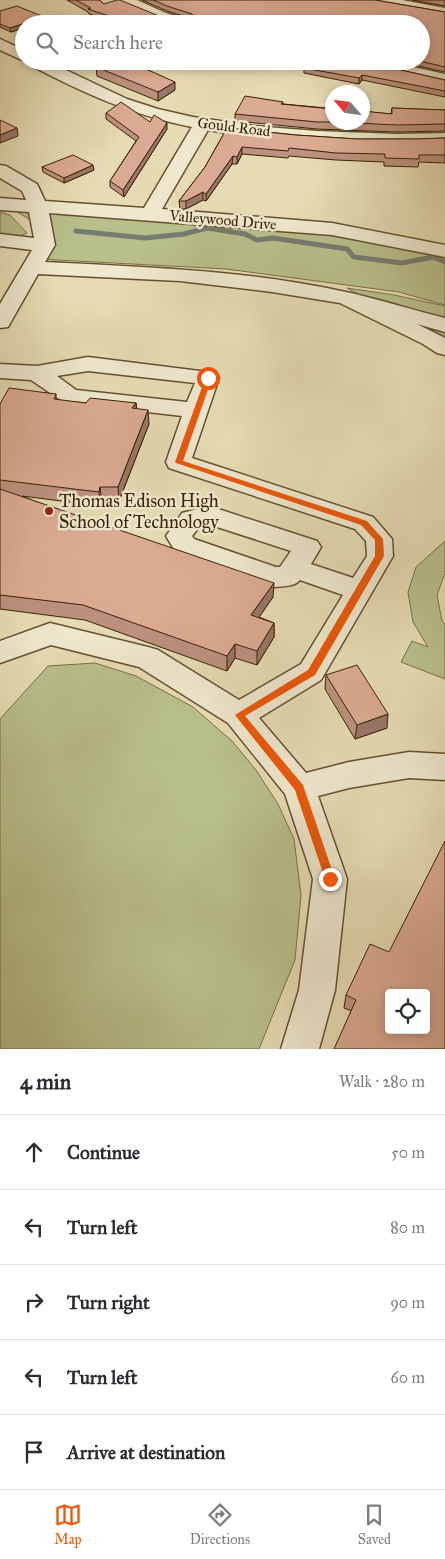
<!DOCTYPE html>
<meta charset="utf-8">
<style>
body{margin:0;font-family:"IM FELL Great Primer",serif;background:#f2f2f3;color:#2b2b33}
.controls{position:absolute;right:15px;bottom:15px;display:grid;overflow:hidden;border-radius:5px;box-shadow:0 2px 8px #0003}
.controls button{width:45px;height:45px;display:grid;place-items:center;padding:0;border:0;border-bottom:1px solid #e1e1e2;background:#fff;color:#2b2b33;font:25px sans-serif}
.compass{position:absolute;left:325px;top:85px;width:45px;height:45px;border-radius:50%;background:#fff;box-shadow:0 2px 8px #0003;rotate:298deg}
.stop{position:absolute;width:15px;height:15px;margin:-11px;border:4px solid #ea580c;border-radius:50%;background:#fff}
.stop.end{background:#ea580c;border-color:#fff;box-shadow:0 1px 5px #0008}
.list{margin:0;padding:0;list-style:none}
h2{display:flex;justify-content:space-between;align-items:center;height:65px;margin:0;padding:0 20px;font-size:21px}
h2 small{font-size:16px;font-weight:400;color:#7c7c81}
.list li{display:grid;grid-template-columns:32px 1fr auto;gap:15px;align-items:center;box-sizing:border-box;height:75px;padding:0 20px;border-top:1px solid #e1e1e2}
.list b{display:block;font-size:19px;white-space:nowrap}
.list em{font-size:16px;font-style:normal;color:#7c7c81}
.icon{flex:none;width:28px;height:28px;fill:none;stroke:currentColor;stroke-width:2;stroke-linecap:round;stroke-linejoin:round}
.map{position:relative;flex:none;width:445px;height:1049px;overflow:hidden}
.search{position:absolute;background:#fff;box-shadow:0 2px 8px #0003;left:15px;right:15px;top:15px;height:55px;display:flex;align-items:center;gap:12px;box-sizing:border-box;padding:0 18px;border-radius:28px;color:#7c7c81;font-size:19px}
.sheet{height:440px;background:#fff}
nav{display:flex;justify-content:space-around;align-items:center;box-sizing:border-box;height:70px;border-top:1px solid #e1e1e2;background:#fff;font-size:14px;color:#7c7c81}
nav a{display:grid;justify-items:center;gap:2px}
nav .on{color:#ea580c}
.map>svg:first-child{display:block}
.green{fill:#b8bf8b;stroke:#797047}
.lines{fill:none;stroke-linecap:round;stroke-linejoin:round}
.stream{stroke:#757c70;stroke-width:5}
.minor-casing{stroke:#65502f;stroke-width:3}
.minor{fill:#efe8ce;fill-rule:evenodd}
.wall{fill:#bc927f;stroke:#3a2203}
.shaded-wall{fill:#997768;stroke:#3a2203}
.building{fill:#dbaa94;stroke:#3a2203;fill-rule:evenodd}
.route{fill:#ea580c}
.poi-dot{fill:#8f2418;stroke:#efe8ce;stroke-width:2}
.labels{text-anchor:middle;stroke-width:5;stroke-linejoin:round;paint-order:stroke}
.far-street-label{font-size:15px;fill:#3a2203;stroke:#efe8ce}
.poi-label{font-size:18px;fill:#3a2203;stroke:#efe8ce;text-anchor:start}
</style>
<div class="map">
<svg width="445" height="1049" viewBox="0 0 445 1049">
<rect width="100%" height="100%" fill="#e6dbb4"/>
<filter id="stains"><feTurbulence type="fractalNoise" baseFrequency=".004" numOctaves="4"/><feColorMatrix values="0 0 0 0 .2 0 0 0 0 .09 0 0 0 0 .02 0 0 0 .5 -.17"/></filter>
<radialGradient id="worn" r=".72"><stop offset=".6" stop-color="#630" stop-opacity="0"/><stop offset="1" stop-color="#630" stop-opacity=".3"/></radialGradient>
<path class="green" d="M4,204L332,229L445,251V305L399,292L226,269L38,259L45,245L29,219Z
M0,212L10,215L27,233L17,237L0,235Z
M347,288L394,295L445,306V342Z
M445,541V573L437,595L442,621L445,624V679L401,662L412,641L428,647L413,622L408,592L416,567Z
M95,663L136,676L193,707L232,741L256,770L278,804L294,839L301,895L295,960L259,1049H0V719L48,666Z"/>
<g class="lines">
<path class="stream" d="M76,231L145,238L184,234L207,228L245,234L257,240L273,238L347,249L354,257L402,263L433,257L445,262"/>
<defs>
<path id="minor" d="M118,0H137L166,13L192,21L194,24H171L120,3Z
M371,0H402L445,8V16L378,4L373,3Z
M0,39L24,50V61L0,50Z
M26,61H47L127,99L158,109L193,117L254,126L317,131L397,134L445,133V143C367,147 285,143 208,130L162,209L332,223L445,245V257L332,235L49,213L55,245L45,262C145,267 247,270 346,292C379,299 412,310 445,318V332L417,324L445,338V355L437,353L423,344L340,303L272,292L180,281L38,274L8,327L0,328V304L32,250L0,246V234L34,238L29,212L0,210V198L26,200L22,191L0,178V165L6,166L37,184L45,201L144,208L192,127C132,115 83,93 28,64Z
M355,61H386L445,74V84L357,64Z
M88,357L216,373L219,378L192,458L373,517L392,539L393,556L321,680L259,718L306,773L349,762L409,752L445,754V780L409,778L349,788L318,796L347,879L335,990L319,1049H281L299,990L313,879L285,794L228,723L139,667L51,645L0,663V641L50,623L148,647L158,650L239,700L301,664L343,595L300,580C294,587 283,586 275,587L175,551L166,536L182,513L209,506L317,541L321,547L311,564L353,578L367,556L366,541L355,529L169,468L166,462L182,416L70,403L62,401L31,380L0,378V364L37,366ZM88,371L195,383L187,402L76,390L57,376ZM208,524L291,551L280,567H276L194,539L192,536L200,526Z"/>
</defs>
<use href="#minor" class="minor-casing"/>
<use href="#minor" class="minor"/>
</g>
<path class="wall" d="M67,0H99L104,4L171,21H194L193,19L167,11L142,0H375L445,12V72L396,61H421V24H117L89,14L88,12Z
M412,0H445V6Z
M0,11L44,21L11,32L0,27Z
M268,61H361L445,80V97L362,80L359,84L304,73V69Z
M96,67L175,90L158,101L97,76Z
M283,102V104L391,114L392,108L445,110V131L397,132L317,129L235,121V114Z
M106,113L150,122L167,129L124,197L110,187V181L136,141L106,119Z
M227,128L296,135L357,139H416L445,138V163L419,162L418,167L384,166V162L336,160L289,156L288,158L242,154L237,164H232L206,201L203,200L186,209H180L179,201L205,167Z
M42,167L94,170L64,183L43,172Z
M56,394V400L86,403H136L137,409L149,424L119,501H102L100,506L22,496L273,597L259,617L274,623V637L257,665L235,658L227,671L85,620L0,609V404Z
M326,675L387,728L355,739L325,689Z
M389,952L445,1049L344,1008L346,995Z"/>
<path class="shaded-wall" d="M44,17V21L35,24H24V28L11,32L10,28Z
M362,75V80L359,84V78Z
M175,82V90L158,101V92Z
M167,123V129L124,197L123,190Z
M17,128L18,136L0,143V135Z
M242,147V154L237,164V157Z
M233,156L232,164L206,201V194Z
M93,165L94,170L64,183V178Z
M203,192V200L186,209V201Z
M136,403L137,417L132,408Z
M148,410L149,424L119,501L118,487Z
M100,487L102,501L100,506L99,492Z
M274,583L273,597L251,629V615Z
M274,623V637L257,665V651Z
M235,644V658L227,671V656Z
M388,714L387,728L355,739L357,725Z"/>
<path class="building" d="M76,0H99L104,4L117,0H120L171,21H194L196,19L192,14L167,6L153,0H375L445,12V67L420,61H421V24H133L88,9L91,8Z
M17,6L44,17L10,28L0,24V11Z
M113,61H128L175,82L158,92L96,67Z
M294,61H361L445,80V91L362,75L359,78L304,68L308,64Z
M245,96L283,102L281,104L332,109V122H317L235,114Z
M121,102L150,122L154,115L167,123L123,190L110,181L139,137L106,113Z
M392,108L445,110V124L398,125L334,122H362V111L392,114Z
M0,120L17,128L0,135Z
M227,128L296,135L357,139H416L445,138V155H419V159L385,158V154L336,153L289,148L288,151L242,147L237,157L233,156L206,194L203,192L186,201H179L205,167Z
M73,155L93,165L64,178L42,167Z
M9,388L56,394L54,399L86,403L90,398L136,403L132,408L148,410L118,487H100L99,492L0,480V404Z
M0,489L274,583L251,615L274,623L257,651L235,644L227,656L83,605L0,595Z
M357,665L388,714L357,725L326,675Z
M445,841V1049H334L356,1000L346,995L370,944L389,952ZM389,993H426V1030H389Z"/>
<path class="route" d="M206,376L212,378L183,461L367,521L383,539L384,556L315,675L245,716L303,785L335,879L330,884L325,879L295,790L235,715L308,670L375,556V540L361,525L176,463L175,462Z"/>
<circle class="poi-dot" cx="49" cy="511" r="5"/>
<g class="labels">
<g class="far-street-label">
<text transform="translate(234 127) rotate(7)" y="5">Gould Road</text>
<text transform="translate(223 220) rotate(5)" y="5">Valleywood Drive</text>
</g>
<g class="poi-label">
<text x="59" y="507">Thomas Edison High<tspan x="59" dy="21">School of Technology</tspan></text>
</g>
</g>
<rect width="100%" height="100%" filter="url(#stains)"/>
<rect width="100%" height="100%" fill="url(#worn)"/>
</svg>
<div class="controls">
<button><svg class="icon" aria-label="locate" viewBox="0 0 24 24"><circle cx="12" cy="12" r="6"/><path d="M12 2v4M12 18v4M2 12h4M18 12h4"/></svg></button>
</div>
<svg class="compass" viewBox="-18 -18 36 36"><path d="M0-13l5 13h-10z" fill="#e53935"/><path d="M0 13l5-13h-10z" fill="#7c7c81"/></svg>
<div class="stop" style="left:208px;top:378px"></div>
<div class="stop end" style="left:330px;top:879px"></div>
<div class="search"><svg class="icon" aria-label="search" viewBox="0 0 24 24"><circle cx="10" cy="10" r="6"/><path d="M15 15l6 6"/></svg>Search here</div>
</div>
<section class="sheet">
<h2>4 min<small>Walk · 280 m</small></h2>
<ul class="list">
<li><svg class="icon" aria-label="ahead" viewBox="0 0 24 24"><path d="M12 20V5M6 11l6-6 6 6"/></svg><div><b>Continue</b></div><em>50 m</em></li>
<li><svg class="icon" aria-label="left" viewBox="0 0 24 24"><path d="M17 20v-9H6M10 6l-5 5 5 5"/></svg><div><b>Turn left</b></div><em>80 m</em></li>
<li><svg class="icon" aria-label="right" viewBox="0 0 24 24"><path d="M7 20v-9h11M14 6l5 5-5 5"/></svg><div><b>Turn right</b></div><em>90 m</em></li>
<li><svg class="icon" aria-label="left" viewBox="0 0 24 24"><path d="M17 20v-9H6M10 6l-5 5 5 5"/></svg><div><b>Turn left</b></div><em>60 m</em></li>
<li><svg class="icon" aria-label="arrive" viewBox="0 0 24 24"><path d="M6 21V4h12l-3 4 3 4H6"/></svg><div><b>Arrive at destination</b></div></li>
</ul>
</section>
<nav>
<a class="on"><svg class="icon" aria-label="map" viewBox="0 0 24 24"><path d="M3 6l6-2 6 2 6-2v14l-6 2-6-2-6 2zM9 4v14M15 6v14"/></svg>Map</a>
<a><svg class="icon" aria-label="directions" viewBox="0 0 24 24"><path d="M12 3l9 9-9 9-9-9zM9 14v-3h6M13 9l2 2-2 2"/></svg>Directions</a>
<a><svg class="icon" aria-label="saved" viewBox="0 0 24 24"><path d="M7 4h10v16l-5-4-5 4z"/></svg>Saved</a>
</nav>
